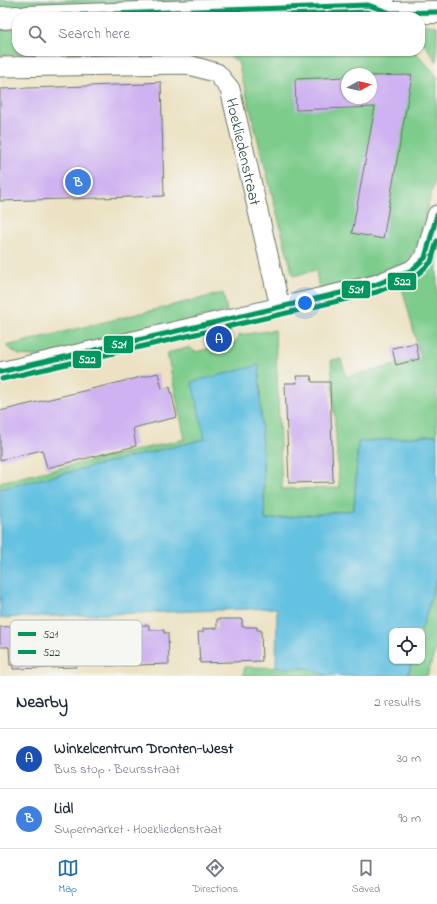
<!DOCTYPE html>
<meta charset="utf-8">
<style>
body{margin:0;font-family:"Indie Flower",sans-serif;background:#f2f2f3;color:#1f2937}
.controls{position:absolute;right:12px;bottom:12px;display:grid;overflow:hidden;border-radius:8px;box-shadow:0 1px 3px #0004}
.controls button{width:36px;height:36px;display:grid;place-items:center;padding:0;border:0;border-bottom:1px solid #e0e1e3;background:#fff;color:#1f2937;font:20px sans-serif}
.compass{position:absolute;left:341px;top:68px;width:36px;height:36px;border-radius:50%;background:#fff;box-shadow:0 1px 3px #0004;rotate:82deg}
.you{position:absolute;left:305px;top:303px;width:14px;height:14px;margin:-10px;border:3px solid #fff;border-radius:50%;background:#1a73e8;box-shadow:0 0 0 6px #1a73e833}
.badge{display:grid;place-items:center;width:26px;height:26px;border-radius:50%;background:#1f6fb2;color:#fff;font-size:13px;font-weight:700}
.pin{position:absolute;translate:-50% -50%;border:2px solid #fff;box-shadow:0 1px 4px #0006}
.list{margin:0;padding:0;list-style:none}
h2{display:flex;justify-content:space-between;align-items:center;height:52px;margin:0;padding:0 16px;font-size:17px}
h2 small{font-size:13px;font-weight:400;color:#747a83}
.list li{display:grid;grid-template-columns:26px 1fr auto;gap:12px;align-items:center;box-sizing:border-box;height:60px;padding:0 16px;border-top:1px solid #e0e1e3}
.list b{display:block;font-size:15px;white-space:nowrap}
.list p{margin:0;font-size:13px;white-space:nowrap;color:#747a83}
.list em{font-size:13px;font-style:normal;color:#747a83}
.icon{flex:none;width:22px;height:22px;fill:none;stroke:currentColor;stroke-width:2;stroke-linecap:round;stroke-linejoin:round}
.map{position:relative;flex:none;width:437px;height:676px;overflow:hidden}
.search{position:absolute;background:#fff;box-shadow:0 1px 3px #0004;left:12px;right:12px;top:12px;height:44px;display:flex;align-items:center;gap:10px;box-sizing:border-box;padding:0 14px;border-radius:16px;color:#747a83;font-size:15px}
.sheet{height:172px;background:#fff}
nav{display:flex;justify-content:space-around;align-items:center;box-sizing:border-box;height:56px;border-top:1px solid #e0e1e3;background:#fff;font-size:11px;color:#747a83}
nav a{display:grid;justify-items:center;gap:2px}
nav .on{color:#1f6fb2}
.map>svg:first-child{display:block}
.green{fill:#7dcc8c;stroke:#4e8460;fill-rule:evenodd}
.water{fill:#63c1e1;stroke:#417f8a}
.building{fill:#cfb2f1}
.lines{fill:none;stroke-linecap:round;stroke-linejoin:round}
.minor-casing{stroke:#677766;stroke-width:21}
.tertiary-casing{stroke:#677766;stroke-width:24}
.minor{stroke:#fff;stroke-width:19}
.tertiary{stroke:#fff;stroke-width:22}
.bus-1-casing{stroke:#f6f6f2;stroke-width:8}
.bus-2-casing{stroke:#f6f6f2;stroke-width:8}
.bus-1{stroke:#00965e;stroke-width:5}
.bus-2{stroke:#00965e;stroke-width:5}
.labels{text-anchor:middle;stroke-width:3;stroke-linejoin:round;paint-order:stroke}
.street-label{font-size:16px;fill:#1f3d34;stroke:#f6f6f2}
.key{fill:#f6f6f2;stroke:#b6beb9;stroke-width:1}
.key-label{font-size:11px;fill:#1f3d34}
.line-badge{stroke:#f6f6f2;stroke-width:1.5}
.badge-label{font-size:11px;text-anchor:middle;font-weight:bold;fill:#fff}
</style>
<div class="map">
<svg width="437" height="676" viewBox="0 0 437 676">
<rect width="100%" height="100%" fill="#f6f6f2"/>
<filter id="ink" filterUnits="userSpaceOnUse"><feTurbulence type="fractalNoise" baseFrequency=".025" numOctaves="2"/><feDisplacementMap in="SourceGraphic" scale="8" xChannelSelector="R" yChannelSelector="G"/><feConvolveMatrix kernelMatrix="1 2 1 2 8 2 1 2 1" color-interpolation-filters="sRGB"/></filter>
<filter id="wash" filterUnits="userSpaceOnUse"><feTurbulence type="fractalNoise" baseFrequency=".012" numOctaves="4" result="noise"/><feDisplacementMap in="SourceGraphic" scale="16" xChannelSelector="R" yChannelSelector="G"/><feGaussianBlur stdDeviation="0.9" result="paint"/><feColorMatrix in="noise" values="0 0 0 0 0 0 0 0 0 0 0 0 0 0 0 0 0 1.4 0 .05"/><feComposite in="paint" operator="in"/></filter>
<g filter="url(#wash)">
<rect width="100%" height="100%" fill="#ece2c3"/>
<path class="green" d="M0,0H220L0,10Z
M420,24L437,26V62L420,38Z
M17,29V51H115L0,55V30Z
M222,51H415L437,76V171L418,244L405,264L384,274L319,290L316,270L293,276L238,62ZM347,74H371V98H347Z
M437,240V435L358,442L354,510L265,520L259,366L205,439L0,489V482L185,439L167,353L190,347L195,352L236,342L239,335L275,330L282,489L339,488L331,360L341,359L346,377L421,359L402,287C425,273 430,266 437,240Z
M223,293L227,311L44,357L19,355L6,346Z
M437,579V645L427,676H408L412,661H422L421,631Z
M244,667L307,668L328,676H244Z"/>
<path class="water" d="M259,365L265,520L354,510L358,442L437,435V576L421,631H392V661H412L407,676H328L307,668H276L277,608L0,618V489L205,439L192,382Z"/>
<g id="blocks">
<path class="building" d="M412,75L383,239L352,233L375,107L296,110L295,79L347,77V98H371V76Z
M161,82L164,196L0,201V89L145,84V83Z
M416,343L419,359L396,365L392,348Z
M158,373L162,389L170,387L177,417L133,428L136,446L47,468L42,450L0,460V411Z
M296,376H311L312,382H330L333,482L289,483L285,383H297Z
M217,619H242V627H257V630H261L262,661L200,663L198,632H203V629L217,628Z
M41,625V627L56,626L57,637L75,636L76,667L13,669V665H10L9,647H0V627Z
M149,625V630H164V633H168L169,664L106,666L105,626Z"/>
</g>
</g>
<g filter="url(#ink)">
<use href="#blocks" fill-opacity="0" stroke="#677766" stroke-width="1"/>
<g class="lines">
<defs>
<g id="minor">
<path id="s1" d="M0,67L186,64L217,73L230,89L280,307"/>
<path d="M0,372L375,285L412,270L425,258L437,215"/>
</g>
<path id="tertiary" d="M368,5L391,13L437,12
M27,17L368,5L383,0
M0,18L17,17"/>
</defs>
<use href="#minor" class="minor-casing"/>
<use href="#tertiary" class="tertiary-casing"/>
<use href="#minor" class="minor"/>
<use href="#tertiary" class="tertiary"/>
<defs>
<path id="bus-1" d="M27,17L368,5L391,13L437,12
M0,372L375,285L412,270L425,258L437,215"/>
<path id="bus-2" d="M226,17L367,12L381,17
M2,379L377,292L417,275L431,262L437,241"/>
</defs>
<use href="#bus-1" class="bus-1-casing"/>
<use href="#bus-2" class="bus-2-casing"/>
<use href="#bus-1" class="bus-1"/>
<use href="#bus-2" class="bus-2"/>
</g>
</g>
<g class="labels">
<g class="street-label">
<text dy="6" stroke="none"><textPath href="#s1" startOffset="303">Hoekliedenstraat</textPath></text>
</g>
</g>
<rect x="10" y="620" width="132" height="46" rx="6" class="key"/>
<rect x="18" y="632" width="18" height="4" fill="#00965e"/>
<rect x="18" y="650" width="18" height="4" fill="#00965e"/>
<g class="key-label">
<text x="43" y="638">521</text>
<text x="43" y="656">522</text>
</g>
<g class="line-badge">
<rect x="387" y="272" width="30" height="19" rx="4" fill="#00965e"/>
<rect x="341" y="280" width="30" height="19" rx="4" fill="#00965e"/>
<rect x="103" y="335" width="31" height="19" rx="4" fill="#00965e"/>
<rect x="72" y="350" width="30" height="19" rx="4" fill="#00965e"/>
</g>
<g class="badge-label">
<text x="402" y="285">522</text>
<text x="356" y="293">521</text>
<text x="119" y="348">521</text>
<text x="87" y="363">522</text>
</g>
</svg>
<div class="controls">
<button><svg class="icon" aria-label="locate" viewBox="0 0 24 24"><circle cx="12" cy="12" r="6"/><path d="M12 2v4M12 18v4M2 12h4M18 12h4"/></svg></button>
</div>
<svg class="compass" viewBox="-18 -18 36 36"><path d="M0-13l5 13h-10z" fill="#e53935"/><path d="M0 13l5-13h-10z" fill="#747a83"/></svg>
<div class="you"></div>
<div class="pin badge" style="left:219px;top:339px;background:#1a4fb4">A</div>
<div class="pin badge" style="left:78px;top:182px;background:#3f7fe0">B</div>
<div class="search"><svg class="icon" aria-label="search" viewBox="0 0 24 24"><circle cx="10" cy="10" r="6"/><path d="M15 15l6 6"/></svg>Search here</div>
</div>
<section class="sheet">
<h2>Nearby<small>2 results</small></h2>
<ul class="list">
<li><span class="badge" style="background:#1a4fb4">A</span><div><b>Winkelcentrum Dronten-West</b><p>Bus stop · Beursstraat</p></div><em>30 m</em></li>
<li><span class="badge" style="background:#3f7fe0">B</span><div><b>Lidl</b><p>Supermarket · Hoekliedenstraat</p></div><em>90 m</em></li>
</ul>
</section>
<nav>
<a class="on"><svg class="icon" aria-label="map" viewBox="0 0 24 24"><path d="M3 6l6-2 6 2 6-2v14l-6 2-6-2-6 2zM9 4v14M15 6v14"/></svg>Map</a>
<a><svg class="icon" aria-label="directions" viewBox="0 0 24 24"><path d="M12 3l9 9-9 9-9-9zM9 14v-3h6M13 9l2 2-2 2"/></svg>Directions</a>
<a><svg class="icon" aria-label="saved" viewBox="0 0 24 24"><path d="M7 4h10v16l-5-4-5 4z"/></svg>Saved</a>
</nav>
